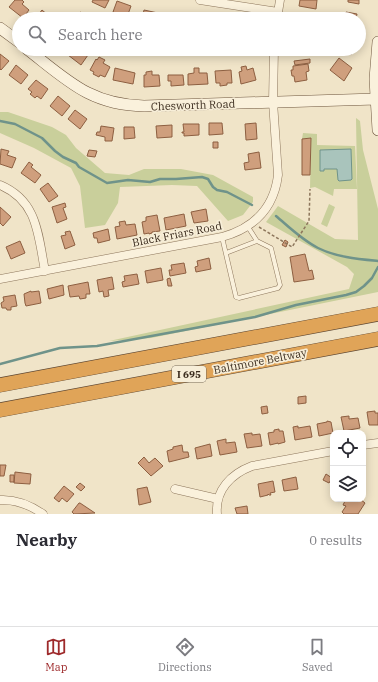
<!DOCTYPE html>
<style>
body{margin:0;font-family:"IBM Plex Serif",serif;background:#f2f2f3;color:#2b2b33}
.controls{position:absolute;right:12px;bottom:12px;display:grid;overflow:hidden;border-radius:8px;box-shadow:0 2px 10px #0003}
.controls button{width:36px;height:36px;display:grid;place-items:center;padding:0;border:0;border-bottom:1px solid #e1e1e2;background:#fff;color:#2b2b33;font:20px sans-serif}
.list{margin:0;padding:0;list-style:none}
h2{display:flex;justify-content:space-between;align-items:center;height:52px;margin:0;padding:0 16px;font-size:17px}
h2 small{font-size:13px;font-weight:400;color:#7c7c81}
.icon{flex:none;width:22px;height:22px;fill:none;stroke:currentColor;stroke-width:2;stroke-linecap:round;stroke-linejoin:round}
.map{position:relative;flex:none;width:378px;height:514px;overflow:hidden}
.search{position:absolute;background:#fff;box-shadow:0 2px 10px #0003;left:12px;right:12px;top:12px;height:44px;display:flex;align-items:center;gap:10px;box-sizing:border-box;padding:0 14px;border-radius:22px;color:#7c7c81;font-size:15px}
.sheet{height:112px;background:#fff}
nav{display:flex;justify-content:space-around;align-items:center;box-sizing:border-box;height:56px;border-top:1px solid #e1e1e2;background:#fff;font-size:11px;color:#7c7c81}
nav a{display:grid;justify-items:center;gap:2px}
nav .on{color:#9e2a2b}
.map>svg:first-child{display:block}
.green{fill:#c9cf9b}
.water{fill:#a9c4bc;stroke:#6f938a}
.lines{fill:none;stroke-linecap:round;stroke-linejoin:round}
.stream{stroke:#6f938a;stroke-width:2.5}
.building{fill:#cf9f7d;stroke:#8d5f41}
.lane-casing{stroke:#8d765c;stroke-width:5}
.street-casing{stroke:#8d765c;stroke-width:9}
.secondary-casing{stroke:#6f573f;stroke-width:12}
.highway-casing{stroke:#5b4430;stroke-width:15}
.path{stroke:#8d765c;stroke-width:1.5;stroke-dasharray:3 2;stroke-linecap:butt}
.lane{stroke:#faf1dc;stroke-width:4}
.street{stroke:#faf1dc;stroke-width:8}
.secondary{stroke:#faf1dc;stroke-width:11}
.highway{stroke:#e0a458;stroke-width:14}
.labels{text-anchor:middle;stroke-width:3.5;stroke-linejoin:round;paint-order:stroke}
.shield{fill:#f7eed8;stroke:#756857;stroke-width:1}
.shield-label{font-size:10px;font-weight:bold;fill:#3d2e20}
.street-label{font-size:11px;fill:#3d2e20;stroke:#f7eed8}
</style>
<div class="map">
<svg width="378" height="514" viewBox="0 0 378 514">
<rect width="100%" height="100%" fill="#f0e4c8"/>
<path class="green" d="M0,112H8L52,127L66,135L76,148L105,173L129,175L144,169H181L213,175L253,197V202L243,215L228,221L197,186L172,185L120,187L118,203L105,225L85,228L80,186L71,168L34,148L0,133Z
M356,118L360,121L363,150L378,209V292L151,338L109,341L349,289L354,274L347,267L266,222L278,206L335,239L358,240Z
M303,133L317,134V145L355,146L357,189H334L333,196L315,187L310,188L311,138L302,139Z
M329,204L335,207L327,227L321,224Z"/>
<path class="water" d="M351,149L352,179L351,180L339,181L338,180L337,169H324V171H320V150Z"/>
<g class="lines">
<path class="stream" d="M0,121L15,124L42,138L55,151L63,157L76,163L79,167L107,183L128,180L150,182L160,179H176L202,177L208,179L213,187L217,190L227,192L252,205
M276,216C289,227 302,240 318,248C336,257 358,259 378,261
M0,364L60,348L97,346L255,317L296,305L346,295L356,292L364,286L372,278L378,267"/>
</g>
<path class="building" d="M15,0H22L24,2L22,4L29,10L23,18L9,7Z
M93,0H109L105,8L92,2Z
M300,0H317L316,9L299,6Z
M348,0H359V4L348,2Z
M117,1L131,6L127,17L113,12Z
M42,10L49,16L47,19H35Z
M144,10L158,13L157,19H142Z
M80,12L86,15L84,19L78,16Z
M346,12L357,14L356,19H345Z
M297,14L309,16L308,19H297Z
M169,15L184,17V19H169Z
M73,49H85L83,51L88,55L81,65L68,55Z
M294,49H306V55L294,54Z
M342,49H353L352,54L341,53Z
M0,54L9,61L1,70L0,69Z
M99,57L105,60L103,63L110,67L105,77L100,75L99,77L93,74L94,72L90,70L96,59L97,60Z
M339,58L352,68L344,81L330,70Z
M310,59V63L295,65L294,61Z
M308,64L309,71L306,72L307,80L295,82L294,76H292L291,70H293V66Z
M16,65L28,75L21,84L9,75Z
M246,66L247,70L253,68L256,80L241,84L239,72L242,71L241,67Z
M115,68L135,73L133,84L113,80Z
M194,68H199V73H207L208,84L188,85V74L194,73Z
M231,70L232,83H227V85L220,86V83H216L215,71Z
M152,71V75H159L160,86L144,87V75H146V72Z
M168,75H183L184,85L171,86V81H168Z
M36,80L48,89L41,99L37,96L35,98L30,94L32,92L28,89Z
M58,96L70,106L62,116L50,106Z
M75,110L87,119L80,129L68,119Z
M209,123H222L223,134L209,135Z
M256,123L257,139L246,140L245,124Z
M183,124H199V135L184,136V133H182V132H184Z
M172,125V137L157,138L156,126Z
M101,126L114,128L112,141H105V137L96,135L97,132H100Z
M124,127H134L135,138L124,139Z
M311,138L310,175H302V139Z
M213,142H218V148H213Z
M1,149L9,151L7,155L16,158L12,168L0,164Z
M89,150L97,151L95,157L87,156Z
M259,152L261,168L245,170L244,163L249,162L248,154Z
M29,162L33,165L31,167L41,175L35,183L21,173Z
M48,183L58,196L49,202L40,189Z
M65,203L66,207L63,208L67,219L57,223L52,207Z
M0,207L11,217L3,226L0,223Z
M206,209L208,221L194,223L191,212Z
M184,214L186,226L166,230L164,218Z
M157,215L160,231L152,232V233L149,234V233L144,234L142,222L146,221V217Z
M125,221L126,225L135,224L137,235L117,239L115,227L120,226L119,222Z
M108,229L110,240L98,243L97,238H94L93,233Z
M70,231L75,245L65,249L61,236L66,235L65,232Z
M285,240L288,242L286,247L282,245Z
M20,241L25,253L11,259L6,247Z
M305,254L309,271L312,270L314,279L294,282L290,257Z
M209,258L211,269L196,272L195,267L198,266L197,261Z
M184,263L186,273L170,276L169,270H172L171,265Z
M161,268L163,280L147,283L145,271Z
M137,274L139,284L123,287L122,282L125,281L124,276Z
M112,277L114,289L108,290L109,296L104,297L103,291L99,292L97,280Z
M170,278L172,286H168L167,279Z
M88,282L90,294H86V298L80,299L79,296L70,297L68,286Z
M63,285L64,295L49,299L47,289Z
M31,291V292L39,291L41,303L26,306L25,303L24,294Z
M15,295L17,306L11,307V310H7L6,308H2L1,303L4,301L3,297Z
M306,396V403L298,404V397Z
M267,406L268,413L262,414L261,407Z
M375,411V413H378V425H369L367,412Z
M349,416V419L358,418L360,428L344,431L341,417Z
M327,421L331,422L333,433L319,436L317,424L327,422Z
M298,426V428L310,426L312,437L295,440L293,427Z
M279,429V431H283L285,442L278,444V443L270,445L268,433L274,432V430Z
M252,433V435L260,434L262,446L247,448L244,434Z
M226,439V443L235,442L237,452L220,455L217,441Z
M210,444L212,456L197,459L195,448Z
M182,445L183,452H188L189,457L169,462L167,451L173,449V447Z
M144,457L149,463L155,458L163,466L151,476L138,463Z
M0,465H6L4,476H0Z
M15,472L31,474L30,484L14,483Z
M326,474L332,478L329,483L323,480Z
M10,475H14V482H10Z
M296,477L298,489L284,491L282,480Z
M273,481L275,492L270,493L271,495H269L268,494V495L260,497L258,484Z
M80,483L85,487L81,491L76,487Z
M64,486L74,494L67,502L62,498L59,502L54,498Z
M147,487L151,502L139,505L137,489Z
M342,499H360L365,503L358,514H344L342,512L346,506L343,505L345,501Z
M79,503H80L95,513L74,514L72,512Z
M247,506L248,514H237L235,508Z"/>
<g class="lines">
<defs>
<path id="lane" d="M222,237L236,297L239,298L278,288L280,285L271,248L257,241L248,227
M226,253L257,241"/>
<path id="street" d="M200,0L278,12
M277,19L280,0
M0,185C38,201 38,235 45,271
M0,279L222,237C254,228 274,208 278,175L273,102L274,49
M363,445L378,443
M175,489L218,499
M0,500C16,499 30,505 43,514
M217,514C215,490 231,474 252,466L333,451"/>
<path id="secondary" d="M0,28L19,42
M378,42L375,79L378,130
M27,49C67,80 90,105 144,106L376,99"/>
<path id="highway" d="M0,385L378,314
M0,410L378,339"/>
</defs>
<use href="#lane" class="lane-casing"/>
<use href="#street" class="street-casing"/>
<use href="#secondary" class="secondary-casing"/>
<use href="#highway" class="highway-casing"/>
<path class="path" d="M259,227L292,247L309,221L310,189"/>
<use href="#lane" class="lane"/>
<use href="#street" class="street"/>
<use href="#secondary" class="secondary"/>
<use href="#highway" class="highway"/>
</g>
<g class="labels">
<rect class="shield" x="172" y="366" width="34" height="16" rx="3"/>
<g class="shield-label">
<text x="189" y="378">I 695</text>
</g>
<g class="street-label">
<text transform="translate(193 105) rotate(-2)" y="4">Chesworth Road</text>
<text transform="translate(177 234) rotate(-11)" y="4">Black Friars Road</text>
<text transform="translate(260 361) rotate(-11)" y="4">Baltimore Beltway</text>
</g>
</g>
</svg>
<div class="controls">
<button><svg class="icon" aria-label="locate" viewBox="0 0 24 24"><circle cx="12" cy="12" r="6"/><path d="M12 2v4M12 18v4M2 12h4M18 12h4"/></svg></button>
<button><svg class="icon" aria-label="layers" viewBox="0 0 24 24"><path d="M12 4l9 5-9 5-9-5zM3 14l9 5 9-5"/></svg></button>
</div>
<div class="search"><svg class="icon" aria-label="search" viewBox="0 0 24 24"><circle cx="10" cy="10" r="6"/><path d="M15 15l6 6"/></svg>Search here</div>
</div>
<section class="sheet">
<h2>Nearby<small>0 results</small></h2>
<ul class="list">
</ul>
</section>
<nav>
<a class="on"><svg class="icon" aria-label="map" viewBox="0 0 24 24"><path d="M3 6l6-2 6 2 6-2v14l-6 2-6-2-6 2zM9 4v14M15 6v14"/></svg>Map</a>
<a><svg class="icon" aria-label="directions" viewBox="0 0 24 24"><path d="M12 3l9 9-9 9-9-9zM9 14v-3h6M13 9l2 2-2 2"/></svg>Directions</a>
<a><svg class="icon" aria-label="saved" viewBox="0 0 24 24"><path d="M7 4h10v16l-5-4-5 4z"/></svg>Saved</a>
</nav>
